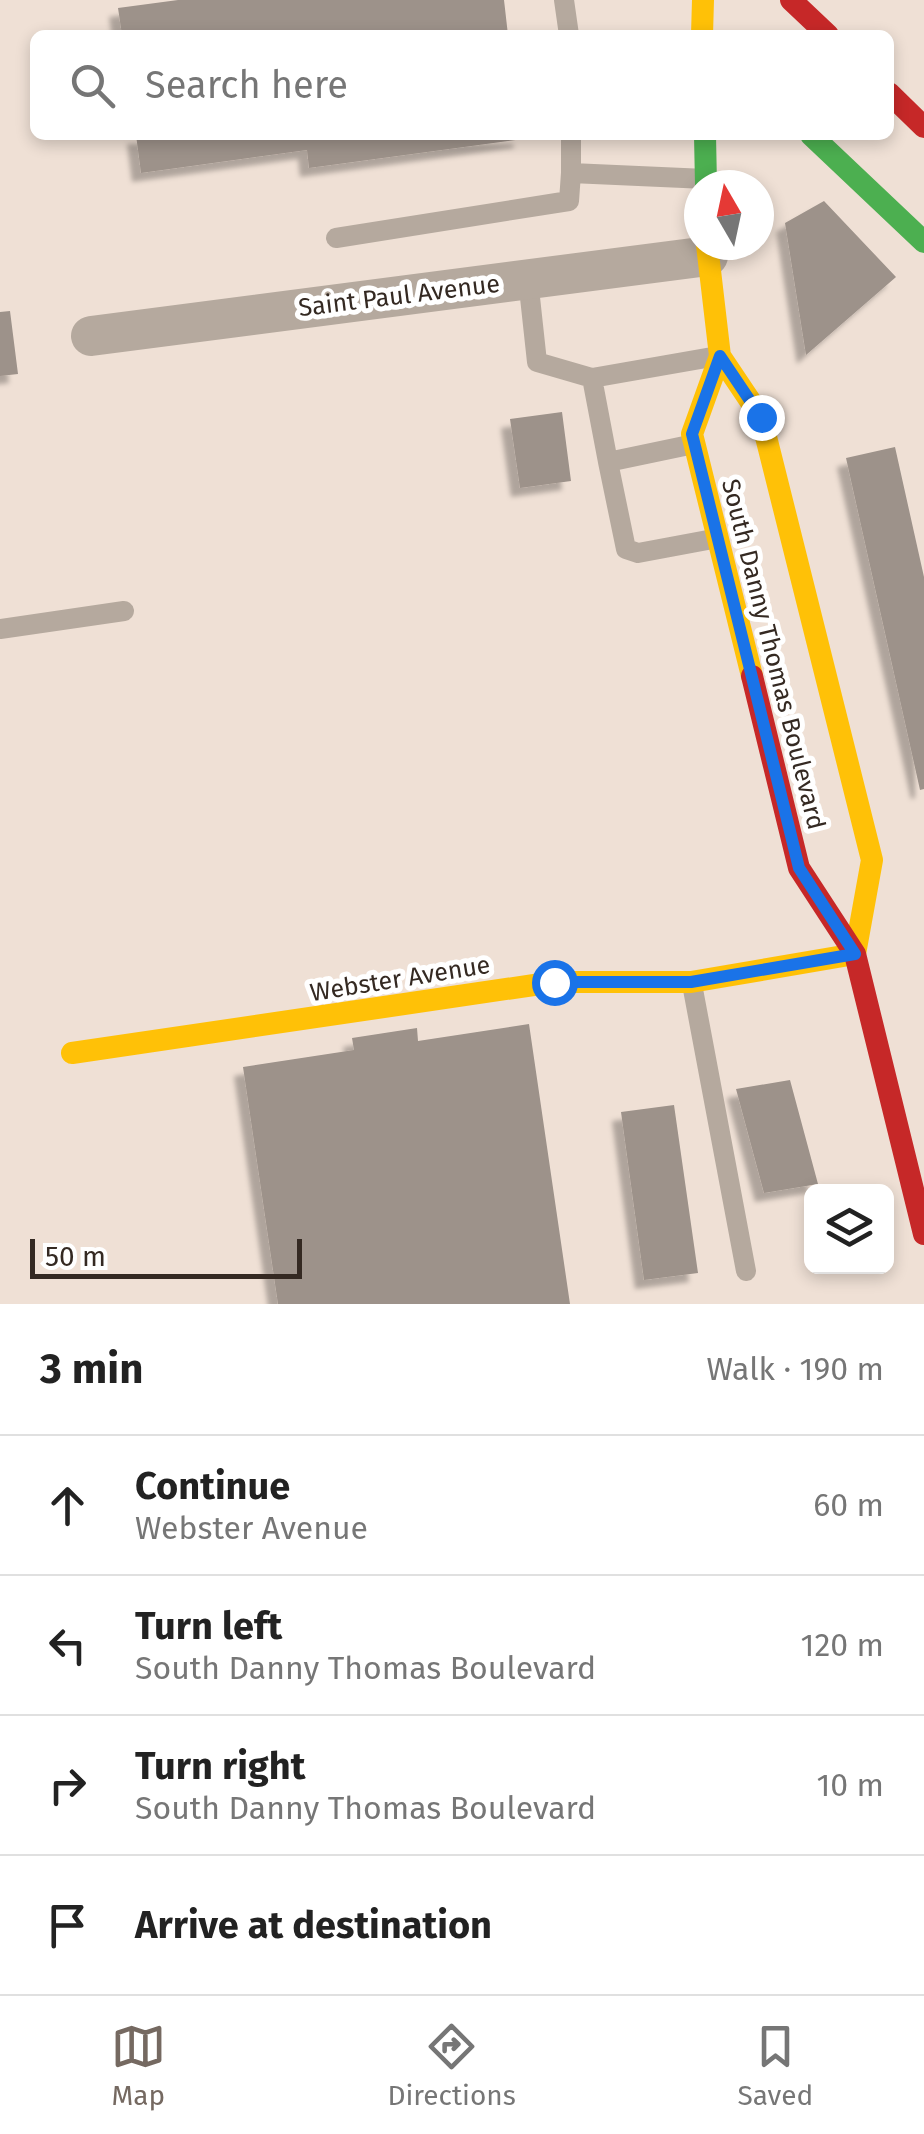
<!DOCTYPE html>
<meta charset="utf-8">
<style>
body{margin:0;font-family:"Fira Sans",sans-serif;background:#f2f2f2;color:#222}
.controls{position:absolute;right:30px;bottom:30px;display:grid;overflow:hidden;border-radius:15px;box-shadow:0 5px 15px #0003}
.controls button{width:90px;height:90px;display:grid;place-items:center;padding:0;border:0;border-bottom:2px solid #e0e0e0;background:#fff;color:#222;font:50px sans-serif}
.compass{position:absolute;left:684px;top:170px;width:90px;height:90px;border-radius:50%;background:#fff;box-shadow:0 5px 15px #0003;rotate:351deg}
.scale{position:absolute;left:30px;bottom:25px;width:272px;box-sizing:border-box;padding-left:10px;border:5px solid #342922;border-top:0;font-size:28px;line-height:35px;white-space:nowrap;color:#342922;-webkit-text-stroke:8px #fff;paint-order:stroke}
.stop{position:absolute;width:30px;height:30px;margin:-22px;border:8px solid #1a73e8;border-radius:50%;background:#fff}
.stop.end{background:#1a73e8;border-color:#fff;box-shadow:0 2px 10px #0008}
.list{margin:0;padding:0;list-style:none}
h2{display:flex;justify-content:space-between;align-items:center;height:130px;margin:0;padding:0 40px;font-size:42px}
h2 small{font-size:32px;font-weight:400;color:#767676}
.list li{display:grid;grid-template-columns:65px 1fr auto;gap:30px;align-items:center;box-sizing:border-box;height:140px;padding:0 40px;border-top:2px solid #e0e0e0}
.list b{display:block;font-size:38px;white-space:nowrap}
.list p{margin:0;font-size:32px;white-space:nowrap;color:#767676}
.list em{font-size:32px;font-style:normal;color:#767676}
.icon{flex:none;width:55px;height:55px;fill:none;stroke:currentColor;stroke-width:2;stroke-linecap:round;stroke-linejoin:round}
.map{position:relative;flex:none;width:924px;height:1304px;overflow:hidden}
.search{position:absolute;background:#fff;box-shadow:0 5px 15px #0003;left:30px;right:30px;top:30px;height:110px;display:flex;align-items:center;gap:25px;box-sizing:border-box;padding:0 35px;border-radius:15px;color:#767676;font-size:38px}
.sheet{height:690px;background:#fff}
nav{display:flex;justify-content:space-around;align-items:center;box-sizing:border-box;height:140px;border-top:2px solid #e0e0e0;background:#fff;font-size:28px;color:#767676}
nav a{display:grid;justify-items:center;gap:5px}
nav .on{color:#756961}
.map>svg:first-child{display:block}
.building{fill:#9d928a;filter:url(#shadow)}
.lines{fill:none;stroke-linecap:round;stroke-linejoin:round}
.lane{stroke:#b5a99e;stroke-width:20}
.street{stroke:#b5a99e;stroke-width:40}
.fast{stroke:#4caf50;stroke-width:22}
.slow{stroke:#ffc107;stroke-width:22}
.jam{stroke:#c62828;stroke-width:22}
.route{stroke:#1a73e8;stroke-width:12}
.labels{text-anchor:middle;stroke-width:10;stroke-linejoin:round;paint-order:stroke}
.street-label{font-size:25px;fill:#342922;stroke:#fff}
</style>
<div class="map">
<svg width="924" height="1304" viewBox="0 0 924 1304">
<defs>
<filter id="shadow"><feDropShadow dx="-9" dy="9" stdDeviation="2.5" flood-color="#0004"/></filter>
</defs>
<rect width="100%" height="100%" fill="#efe0d5"/>
<path class="building" d="M178,0H504L508,35H122L118,8Z
M136,135H522L523,139L309,168L307,150L141,173Z
M824,201L896,277L806,355L785,223Z
M10,311L18,374L0,376V312Z
M562,412L571,481L520,488L510,419Z
M895,447L924,577V789L920,790L846,458Z
M529,1024L570,1304H278L243,1067L354,1050L352,1038L417,1028L418,1041Z
M790,1080L818,1184L764,1193L736,1089Z
M674,1105L698,1273L644,1280L621,1112Z"/>
<g class="lines">
<path class="lane" d="M564,0L569,35
M571,135V173L706,179
M336,238L569,201L571,173
M528,279L537,362L592,378L712,357
M592,378L608,462L694,444
M608,462L626,549L638,553L713,539
M0,629L124,611
M692,984L746,1271"/>
<path class="street" d="M91,336L708,256"/>
<path class="fast" d="M705,135L706,185
M811,135L924,242"/>
<path class="slow" d="M702,35L703,0
M707,245L720,356L692,434L752,676
M720,356L761,417L872,860L855,954
M72,1053L554,982H691L855,954"/>
<path class="jam" d="M791,0L828,35
M889,93L924,127
M752,676L799,868L855,954L924,1234"/>
</g>
<g class="lines">
<path class="route" d="M554,982H691L855,954L799,868L692,434L720,356L761,417"/>
</g>
<g class="labels">
<g class="street-label">
<text transform="translate(399 295) rotate(-7)" y="9">Saint Paul Avenue</text>
<text transform="translate(774 654) rotate(76)" y="9">South Danny Thomas Boulevard</text>
<text transform="translate(400 978) rotate(-9)" y="9">Webster Avenue</text>
</g>
</g>
</svg>
<div class="controls">
<button><svg class="icon" aria-label="layers" viewBox="0 0 24 24"><path d="M12 4l9 5-9 5-9-5zM3 14l9 5 9-5"/></svg></button>
</div>
<svg class="compass" viewBox="-18 -18 36 36"><path d="M0-13l5 13h-10z" fill="#e53935"/><path d="M0 13l5-13h-10z" fill="#767676"/></svg>
<div class="scale">50 m</div>
<div class="stop" style="left:554px;top:982px"></div>
<div class="stop end" style="left:761px;top:417px"></div>
<div class="search"><svg class="icon" aria-label="search" viewBox="0 0 24 24"><circle cx="10" cy="10" r="6"/><path d="M15 15l6 6"/></svg>Search here</div>
</div>
<section class="sheet">
<h2>3 min<small>Walk · 190 m</small></h2>
<ul class="list">
<li><svg class="icon" aria-label="ahead" viewBox="0 0 24 24"><path d="M12 20V5M6 11l6-6 6 6"/></svg><div><b>Continue</b><p>Webster Avenue</p></div><em>60 m</em></li>
<li><svg class="icon" aria-label="left" viewBox="0 0 24 24"><path d="M17 20v-9H6M10 6l-5 5 5 5"/></svg><div><b>Turn left</b><p>South Danny Thomas Boulevard</p></div><em>120 m</em></li>
<li><svg class="icon" aria-label="right" viewBox="0 0 24 24"><path d="M7 20v-9h11M14 6l5 5-5 5"/></svg><div><b>Turn right</b><p>South Danny Thomas Boulevard</p></div><em>10 m</em></li>
<li><svg class="icon" aria-label="arrive" viewBox="0 0 24 24"><path d="M6 21V4h12l-3 4 3 4H6"/></svg><div><b>Arrive at destination</b></div></li>
</ul>
</section>
<nav>
<a class="on"><svg class="icon" aria-label="map" viewBox="0 0 24 24"><path d="M3 6l6-2 6 2 6-2v14l-6 2-6-2-6 2zM9 4v14M15 6v14"/></svg>Map</a>
<a><svg class="icon" aria-label="directions" viewBox="0 0 24 24"><path d="M12 3l9 9-9 9-9-9zM9 14v-3h6M13 9l2 2-2 2"/></svg>Directions</a>
<a><svg class="icon" aria-label="saved" viewBox="0 0 24 24"><path d="M7 4h10v16l-5-4-5 4z"/></svg>Saved</a>
</nav>
